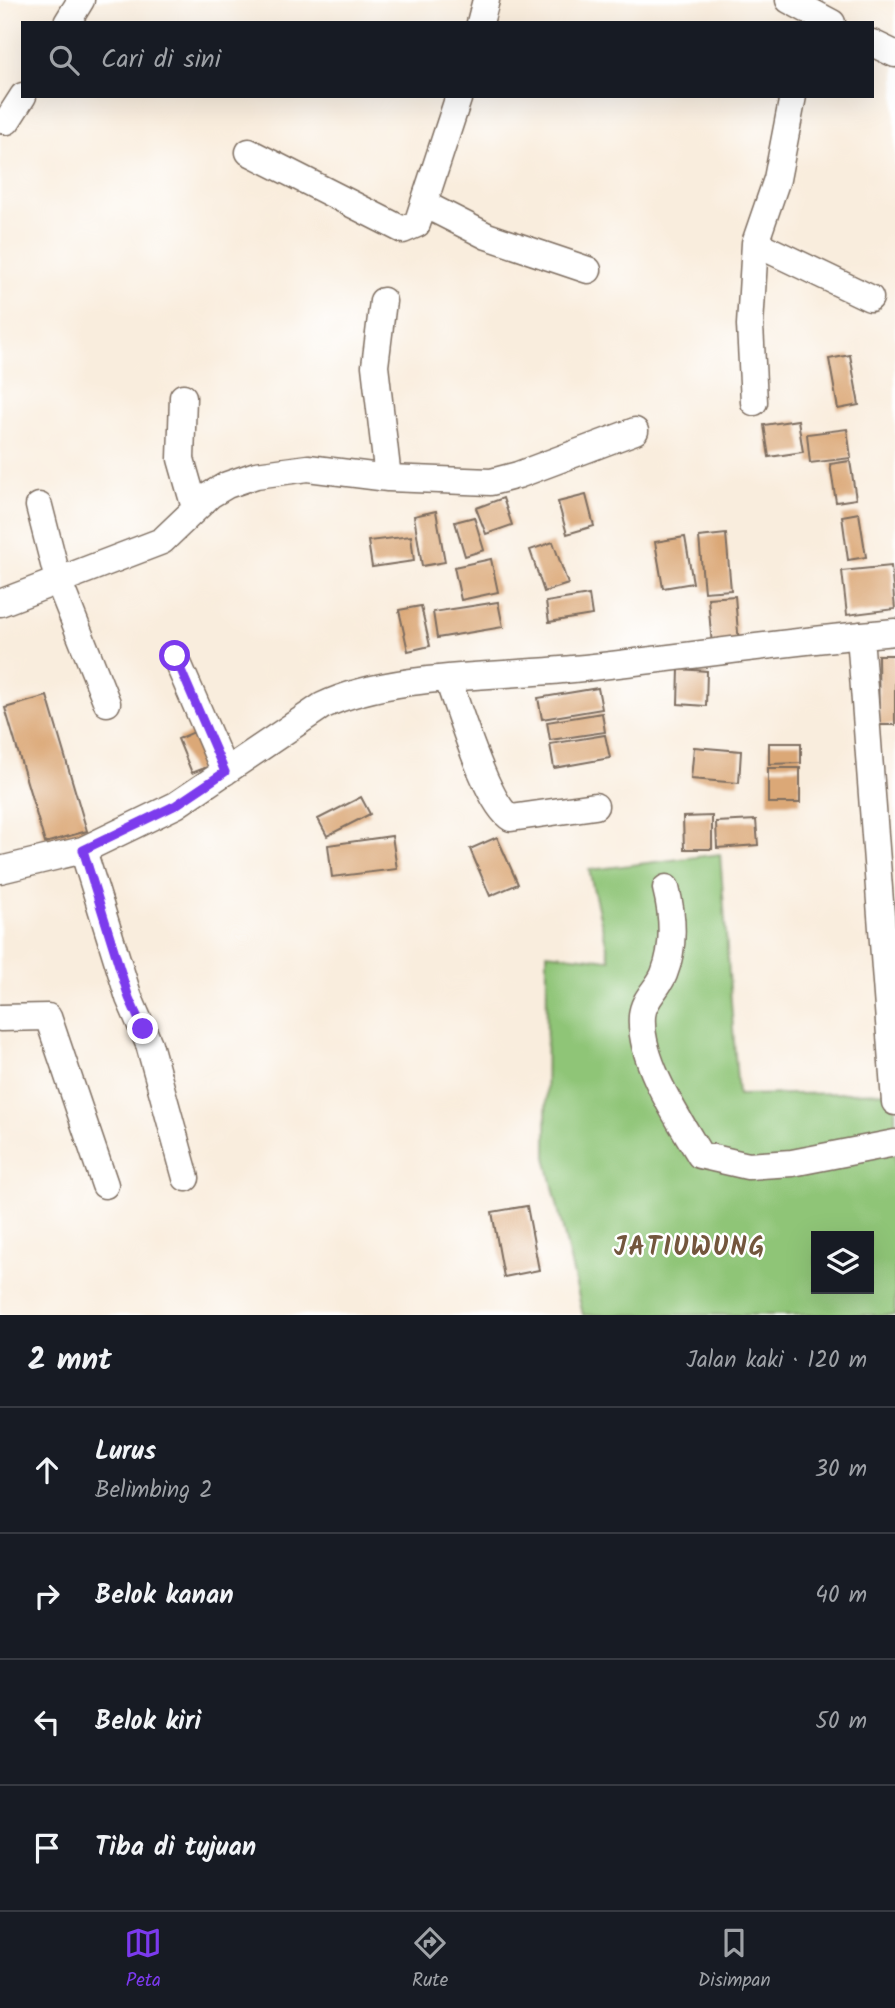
<!DOCTYPE html>
<html lang="id">
<meta charset="utf-8">
<style>
body{margin:0;font-family:Kalam,sans-serif;background:#242831;color:#f1f3f6}
.controls{position:absolute;right:21px;bottom:21px;display:grid;overflow:hidden;border-radius:0px;box-shadow:0 7px 28px #0002}
.controls button{width:63px;height:63px;display:grid;place-items:center;padding:0;border:0;border-bottom:2px solid #363941;background:#171b24;color:#f1f3f6;font:35px sans-serif}
.stop{position:absolute;width:21px;height:21px;margin:-16px;border:5px solid #7c3aed;border-radius:50%;background:#fff}
.stop.end{background:#7c3aed;border-color:#fff;box-shadow:0 2px 7px #0008}
.list{margin:0;padding:0;list-style:none}
h2{display:flex;justify-content:space-between;align-items:center;height:91px;margin:0;padding:0 28px;font-size:30px}
h2 small{font-size:23px;font-weight:400;color:#9ea1a6}
.list li{display:grid;grid-template-columns:46px 1fr auto;gap:21px;align-items:center;box-sizing:border-box;height:126px;padding:0 28px;border-top:2px solid #363941}
.list b{display:block;font-size:26px;white-space:nowrap}
.list p{margin:0;font-size:23px;white-space:nowrap;color:#9ea1a6}
.list em{font-size:23px;font-style:normal;color:#9ea1a6}
.icon{flex:none;width:38px;height:38px;fill:none;stroke:currentColor;stroke-width:2;stroke-linecap:round;stroke-linejoin:round}
.map{position:relative;flex:none;width:895px;height:1315px;overflow:hidden}
.search{position:absolute;background:#171b24;box-shadow:0 7px 28px #0002;left:21px;right:21px;top:21px;height:77px;display:flex;align-items:center;gap:18px;box-sizing:border-box;padding:0 24px;border-radius:0px;color:#9ea1a6;font-size:26px}
.sheet{height:595px;background:#171b24}
nav{display:flex;justify-content:space-around;align-items:center;box-sizing:border-box;height:98px;border-top:2px solid #363941;background:#171b24;font-size:19px;color:#9ea1a6}
nav a{display:grid;justify-items:center;gap:4px}
nav .on{color:#7c3aed}
.map>svg:first-child{display:block}
.green{fill:#8fc577;stroke:#65784a;stroke-width:2;fill-rule:evenodd}
.building{fill:#dba877}
.lines{fill:none;stroke-linecap:round;stroke-linejoin:round}
.minor-casing{stroke:#7e6e61;stroke-width:29}
.minor{stroke:#fff;stroke-width:26}
.route{stroke:#7c3aed;stroke-width:9}
.labels{text-anchor:middle;stroke-width:5;stroke-linejoin:round;paint-order:stroke}
.district-label{font-size:26px;font-weight:bold;letter-spacing:2px;fill:#73563d;stroke:#fff}
</style>
<div class="map">
<svg width="895" height="1315" viewBox="0 0 895 1315">
<rect width="100%" height="100%" fill="#fff"/>
<filter id="ink" filterUnits="userSpaceOnUse"><feTurbulence type="fractalNoise" baseFrequency=".0143" numOctaves="2"/><feDisplacementMap in="SourceGraphic" scale="14" xChannelSelector="R" yChannelSelector="G"/><feConvolveMatrix kernelMatrix="1 2 1 2 8 2 1 2 1" color-interpolation-filters="sRGB"/></filter>
<filter id="wash" filterUnits="userSpaceOnUse"><feTurbulence type="fractalNoise" baseFrequency=".00686" numOctaves="4" result="noise"/><feDisplacementMap in="SourceGraphic" scale="28" xChannelSelector="R" yChannelSelector="G"/><feGaussianBlur stdDeviation="1.57" result="paint"/><feColorMatrix in="noise" values="0 0 0 0 0 0 0 0 0 0 0 0 0 0 0 0 0 1.4 0 .05"/><feComposite in="paint" operator="in"/></filter>
<g filter="url(#wash)">
<rect width="100%" height="100%" fill="#f9eddd"/>
<path class="green" d="M720,854L738,1095L895,1092V1315H583L546,1157L547,953L610,960L589,870ZM816,1236H869V1289H816Z"/>
<g id="blocks">
<path class="building" d="M850,355L859,405L838,409L829,359Z
M798,420L803,452L769,457L764,425Z
M847,429L851,458L810,463L807,434Z
M850,461L856,499L836,502L830,464Z
M586,495L594,526L567,534L558,502Z
M503,498L512,525L486,534L476,508Z
M436,511L445,562L422,566L414,516Z
M859,513L866,557L848,560L842,516Z
M474,517L484,550L465,556L455,522Z
M726,534L731,590L704,592L699,537Z
M411,536L414,561L372,567L368,541Z
M685,537L693,583L663,588L655,542Z
M553,542L568,584L544,592L530,550Z
M491,559L498,592L461,600L454,567Z
M891,566L895,609L847,615L842,571Z
M589,595L592,615L549,622L546,602Z
M735,596L739,644L712,646L708,598Z
M498,602L503,627L437,638L433,612Z
M421,606L430,646L408,651L399,610Z
M878,655H895V725H879Z
M679,669L707,671L706,706L678,704Z
M598,688L602,709L542,719L538,698Z
M47,696L87,831L45,843L5,708Z
M602,713L605,732L550,740L547,722Z
M201,729L215,764L192,773L178,739Z
M605,735L610,758L554,768L550,744Z
M769,743H801V763L769,764Z
M694,747L741,751L739,783L691,779Z
M768,768H800V803H768Z
M361,797L370,814L327,836L318,819Z
M712,816V849H684L683,817Z
M756,820L758,845L717,848L716,822Z
M392,836L397,869L332,877L328,845Z
M497,837L518,884L490,896L470,849Z
M527,1206L539,1270L504,1277L492,1212Z"/>
</g>
</g>
<g filter="url(#ink)">
<use href="#blocks" fill-opacity="0" stroke="#7e6e61" stroke-width="2"/>
<g class="lines">
<defs>
<path id="minor" d="M789,0L832,23
M67,23L81,0
M480,23L486,0
M872,43L895,54
M7,121L23,96
M249,152L403,230L417,224L459,96
M424,204L487,236L588,270
M755,243L870,298
M383,301L375,366L388,478
M183,397L181,459L195,508
M754,402L750,325L755,243L777,179L793,96
M39,506L58,580L107,703
M0,603L162,541L210,495L227,485L256,475L308,468L388,478L491,482L518,475L635,431
M860,635L895,1102
M175,656L225,772
M448,680C459,709 487,805 511,818L595,806
M83,850L129,998L149,1044L186,1178
M0,870L83,850L176,805L322,706C390,673 497,677 573,669C680,658 787,641 895,632
M666,888C673,916 675,946 664,974C658,989 643,999 642,1016C639,1061 678,1118 700,1155L748,1166L792,1163L895,1143
M0,1018L48,1017L105,1185"/>
</defs>
<use href="#minor" class="minor-casing"/>
<use href="#minor" class="minor"/>
</g>
</g>
<g class="lines" filter="url(#ink)">
<path class="route" d="M143,1029L129,998L83,850L176,805L225,772L175,656"/>
</g>
<g class="labels">
<g class="district-label">
<text x="690" y="1255">JATIUWUNG</text>
</g>
</g>
</svg>
<div class="controls">
<button><svg class="icon" aria-label="layers" viewBox="0 0 24 24"><path d="M12 4l9 5-9 5-9-5zM3 14l9 5 9-5"/></svg></button>
</div>
<div class="stop" style="left:175px;top:656px"></div>
<div class="stop end" style="left:143px;top:1029px"></div>
<div class="search"><svg class="icon" aria-label="search" viewBox="0 0 24 24"><circle cx="10" cy="10" r="6"/><path d="M15 15l6 6"/></svg>Cari di sini</div>
</div>
<section class="sheet">
<h2>2 mnt<small>Jalan kaki · 120 m</small></h2>
<ul class="list">
<li><svg class="icon" aria-label="ahead" viewBox="0 0 24 24"><path d="M12 20V5M6 11l6-6 6 6"/></svg><div><b>Lurus</b><p>Belimbing 2</p></div><em>30 m</em></li>
<li><svg class="icon" aria-label="right" viewBox="0 0 24 24"><path d="M7 20v-9h11M14 6l5 5-5 5"/></svg><div><b>Belok kanan</b></div><em>40 m</em></li>
<li><svg class="icon" aria-label="left" viewBox="0 0 24 24"><path d="M17 20v-9H6M10 6l-5 5 5 5"/></svg><div><b>Belok kiri</b></div><em>50 m</em></li>
<li><svg class="icon" aria-label="arrive" viewBox="0 0 24 24"><path d="M6 21V4h12l-3 4 3 4H6"/></svg><div><b>Tiba di tujuan</b></div></li>
</ul>
</section>
<nav>
<a class="on"><svg class="icon" aria-label="map" viewBox="0 0 24 24"><path d="M3 6l6-2 6 2 6-2v14l-6 2-6-2-6 2zM9 4v14M15 6v14"/></svg>Peta</a>
<a><svg class="icon" aria-label="directions" viewBox="0 0 24 24"><path d="M12 3l9 9-9 9-9-9zM9 14v-3h6M13 9l2 2-2 2"/></svg>Rute</a>
<a><svg class="icon" aria-label="saved" viewBox="0 0 24 24"><path d="M7 4h10v16l-5-4-5 4z"/></svg>Disimpan</a>
</nav>
